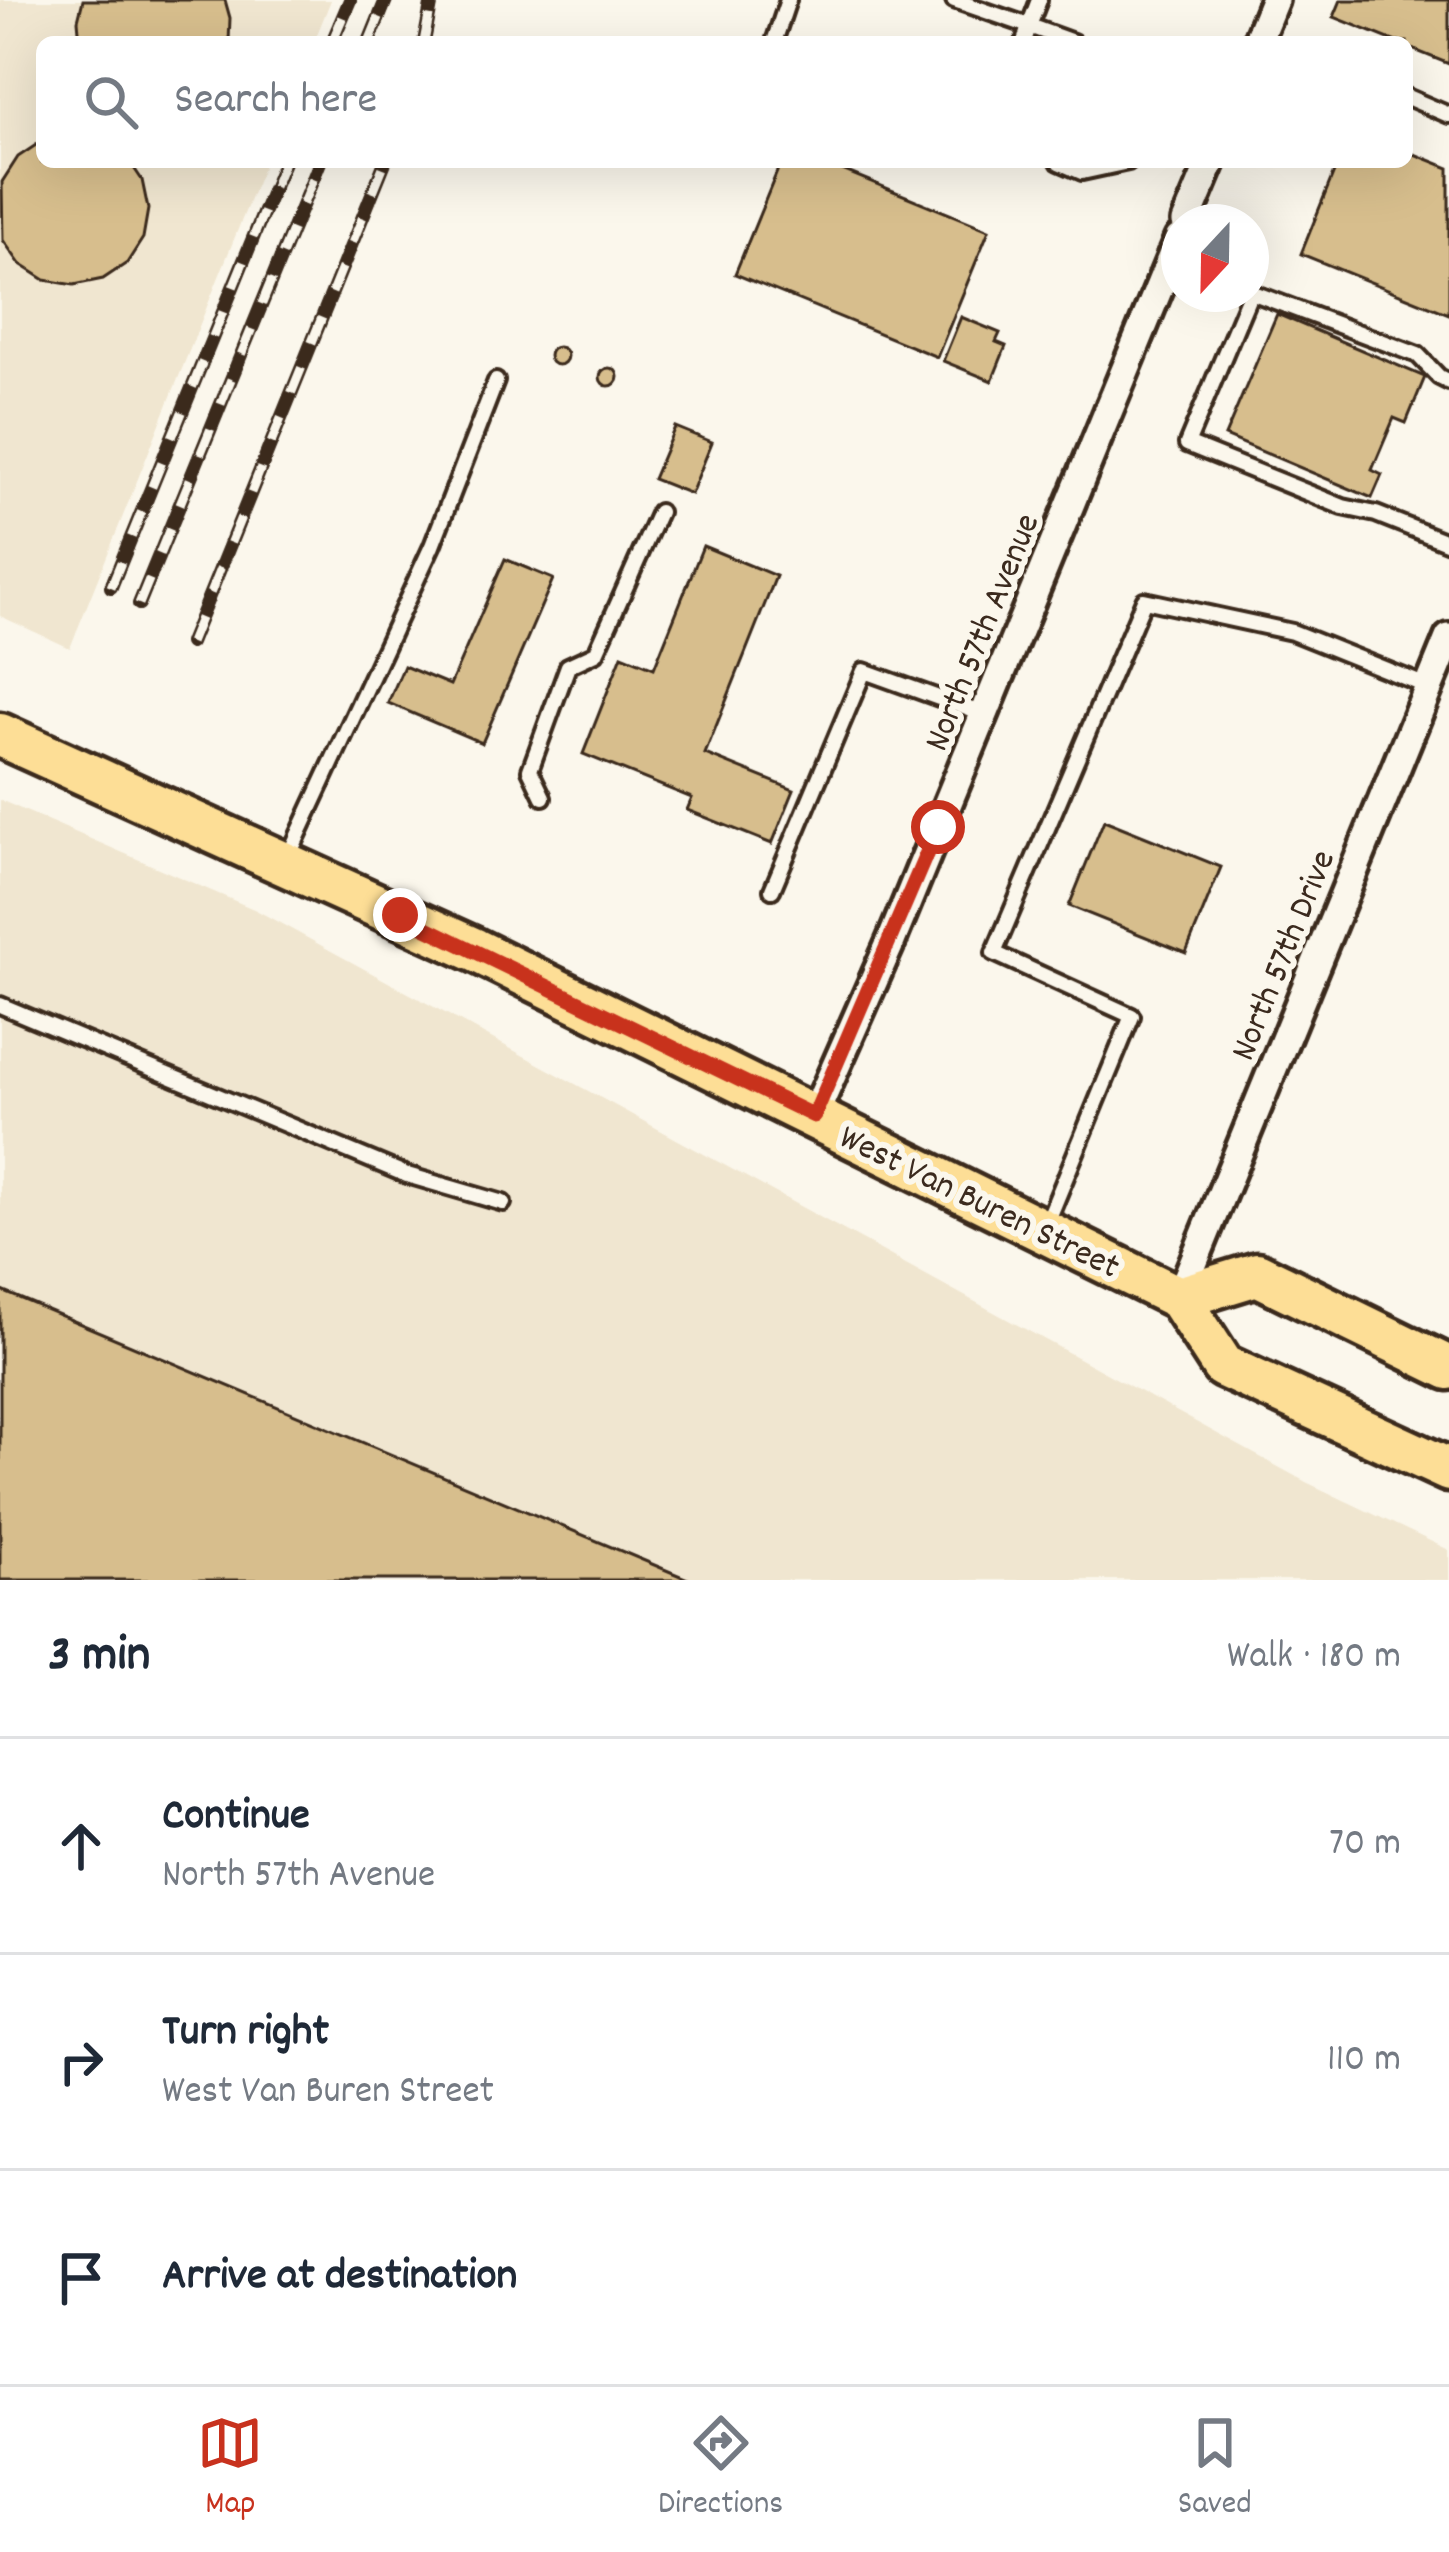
<!DOCTYPE html>
<meta charset="utf-8">
<style>
body{margin:0;font-family:Dekko,sans-serif;background:#f6f6f7;color:#1f2937}
.compass{position:absolute;left:1161px;top:204px;width:108px;height:108px;border-radius:50%;background:#fff;box-shadow:0 12px 48px #0002;rotate:202deg}
.stop{position:absolute;width:36px;height:36px;margin:-27px;border:9px solid #c8321e;border-radius:50%;background:#fff}
.stop.end{background:#c8321e;border-color:#fff;box-shadow:0 3px 12px #0008}
.list{margin:0;padding:0;list-style:none}
h2{display:flex;justify-content:space-between;align-items:center;height:156px;margin:0;padding:0 48px;font-size:51px}
h2 small{font-size:39px;font-weight:400;color:#747a83}
.list li{display:grid;grid-template-columns:78px 1fr auto;gap:36px;align-items:center;box-sizing:border-box;height:216px;padding:0 48px;border-top:3px solid #e0e1e3}
.list b{display:block;font-size:45px;white-space:nowrap}
.list p{margin:0;font-size:39px;white-space:nowrap;color:#747a83}
.list em{font-size:39px;font-style:normal;color:#747a83}
.icon{flex:none;width:66px;height:66px;fill:none;stroke:currentColor;stroke-width:2;stroke-linecap:round;stroke-linejoin:round}
.map{position:relative;flex:none;width:1449px;height:1580px;overflow:hidden}
.search{position:absolute;background:#fff;box-shadow:0 12px 48px #0002;left:36px;right:36px;top:36px;height:132px;display:flex;align-items:center;gap:30px;box-sizing:border-box;padding:0 42px;border-radius:18px;color:#747a83;font-size:45px}
.sheet{height:804px;background:#fff}
nav{display:flex;justify-content:space-around;align-items:center;box-sizing:border-box;height:168px;border-top:3px solid #e0e1e3;background:#fff;font-size:33px;color:#747a83}
nav a{display:grid;justify-items:center;gap:6px}
nav .on{color:#c8321e}
.map>svg:first-child{display:block}
.built{fill:#f0e6d0}
.building{fill:#d7be8d;stroke:#3b2a1e;stroke-width:3}
.lines{fill:none;stroke-linecap:round;stroke-linejoin:round}
.lane-casing{stroke:#3b2a1e;stroke-width:22}
.street-casing{stroke:#3b2a1e;stroke-width:36}
.primary-casing{stroke:#3b2a1e;stroke-width:51}
.lane{stroke:#fbf7ec;stroke-width:14}
.street{stroke:#fbf7ec;stroke-width:27}
.primary{stroke:#fdde96;stroke-width:42}
.rail-casing{stroke:#3b2a1e;stroke-width:14}
.rail{stroke:#fbf7ec;stroke-width:9;stroke-dasharray:27;stroke-linecap:butt}
.route{stroke:#c8321e;stroke-width:15}
.labels{text-anchor:middle;stroke-width:12;stroke-linejoin:round;paint-order:stroke}
.street-label{font-size:36px;fill:#3b2a1e;stroke:#fbf7ec}
</style>
<div class="map">
<svg width="1449" height="1580" viewBox="0 0 1449 1580">
<rect width="100%" height="100%" fill="#fbf7ec"/>
<filter id="ink" filterUnits="userSpaceOnUse"><feTurbulence type="fractalNoise" baseFrequency=".00833" numOctaves="2"/><feDisplacementMap in="SourceGraphic" scale="24" xChannelSelector="R" yChannelSelector="G"/><feConvolveMatrix kernelMatrix="1 2 1 2 8 2 1 2 1" color-interpolation-filters="sRGB"/></filter>
<g filter="url(#ink)">
<path class="built" d="M0,0H331L314,42H42V162H265L70,648L0,616Z
M0,800L256,910L1306,1482L1449,1550V1580H0Z"/>
<path class="building" d="M83,0H225L230,18L229,42H80L78,20Z
M1341,0H1449V64L1407,47V42H1396L1334,17Z
M42,141V162H130L142,180L148,209L143,238L127,263L103,279L74,285L45,280L20,264L3,240L2,182L18,157Z
M1407,151L1449,168V314L1301,254L1338,162H1407Z
M781,162H823L989,230L937,357L735,274Z
M1277,314L1425,377L1406,423L1394,418L1372,470L1382,475L1372,498L1225,436Z
M961,317L1000,333L996,342L1006,346L992,381L943,361Z
M549 356a9 9 0 1 1 18 0a9 9 0 1 1-18 0Z
M600 377a9 9 0 1 1 18 0a9 9 0 1 1-18 0Z
M675,427L712,442L691,494L653,479Z
M703,546L776,576L705,754L794,790L772,844L687,810L692,798L583,754L622,655L654,668Z
M505,559L553,579L482,743L388,703L404,666L450,685Z
M1104,820L1221,867L1186,953L1069,906Z
M0,1290L690,1580H0Z"/>
<g class="lines">
<defs>
<path id="lane" d="M954,0L1029,26L1024,42
M1039,0L1029,26L1073,42
M774,42L788,0
M1407,97L1449,115
M1059,162L1082,172L1128,162
M1251,292L1418,355L1439,377L1449,382
M1250,294L1187,444L1343,507L1376,514L1449,543
M543,797L530,770L568,666L596,653L659,512
M288,857L432,546L496,381
M772,890L864,671L983,714
M0,1005L407,1175L503,1203
M1046,1225L1132,1016L994,953L1144,600L1292,632L1429,687"/>
<path id="street" d="M1257,42L1274,0
M1186,222L1211,162
M814,1116L892,939L1179,239
M1179,1298L1449,638"/>
<path id="primary" d="M0,735L475,950L1179,1298L1223,1366L1449,1470
M1179,1298L1257,1274L1449,1368"/>
</defs>
<use href="#lane" class="lane-casing"/>
<use href="#street" class="street-casing"/>
<use href="#primary" class="primary-casing"/>
<use href="#lane" class="lane"/>
<use href="#street" class="street"/>
<use href="#primary" class="primary"/>
<defs>
<path id="rail" d="M332,42L350,0
M369,42L386,0
M424,42L432,0
M111,587L284,162
M139,604L320,162
M190,643L385,162"/>
</defs>
<use href="#rail" class="rail-casing"/>
<use href="#rail" class="rail"/>
</g>
</g>
<g class="lines" filter="url(#ink)">
<path class="route" d="M400,915L814,1116L938,827"/>
</g>
<g class="labels">
<g class="street-label">
<text transform="translate(979 631) rotate(-68)" y="13">North 57th Avenue</text>
<text transform="translate(1280 954) rotate(-68)" y="13">North 57th Drive</text>
<text transform="translate(981 1199) rotate(26)" y="13">West Van Buren Street</text>
</g>
</g>
</svg>
<svg class="compass" viewBox="-18 -18 36 36"><path d="M0-13l5 13h-10z" fill="#e53935"/><path d="M0 13l5-13h-10z" fill="#747a83"/></svg>
<div class="stop" style="left:938px;top:827px"></div>
<div class="stop end" style="left:400px;top:915px"></div>
<div class="search"><svg class="icon" aria-label="search" viewBox="0 0 24 24"><circle cx="10" cy="10" r="6"/><path d="M15 15l6 6"/></svg>Search here</div>
</div>
<section class="sheet">
<h2>3 min<small>Walk · 180 m</small></h2>
<ul class="list">
<li><svg class="icon" aria-label="ahead" viewBox="0 0 24 24"><path d="M12 20V5M6 11l6-6 6 6"/></svg><div><b>Continue</b><p>North 57th Avenue</p></div><em>70 m</em></li>
<li><svg class="icon" aria-label="right" viewBox="0 0 24 24"><path d="M7 20v-9h11M14 6l5 5-5 5"/></svg><div><b>Turn right</b><p>West Van Buren Street</p></div><em>110 m</em></li>
<li><svg class="icon" aria-label="arrive" viewBox="0 0 24 24"><path d="M6 21V4h12l-3 4 3 4H6"/></svg><div><b>Arrive at destination</b></div></li>
</ul>
</section>
<nav>
<a class="on"><svg class="icon" aria-label="map" viewBox="0 0 24 24"><path d="M3 6l6-2 6 2 6-2v14l-6 2-6-2-6 2zM9 4v14M15 6v14"/></svg>Map</a>
<a><svg class="icon" aria-label="directions" viewBox="0 0 24 24"><path d="M12 3l9 9-9 9-9-9zM9 14v-3h6M13 9l2 2-2 2"/></svg>Directions</a>
<a><svg class="icon" aria-label="saved" viewBox="0 0 24 24"><path d="M7 4h10v16l-5-4-5 4z"/></svg>Saved</a>
</nav>
